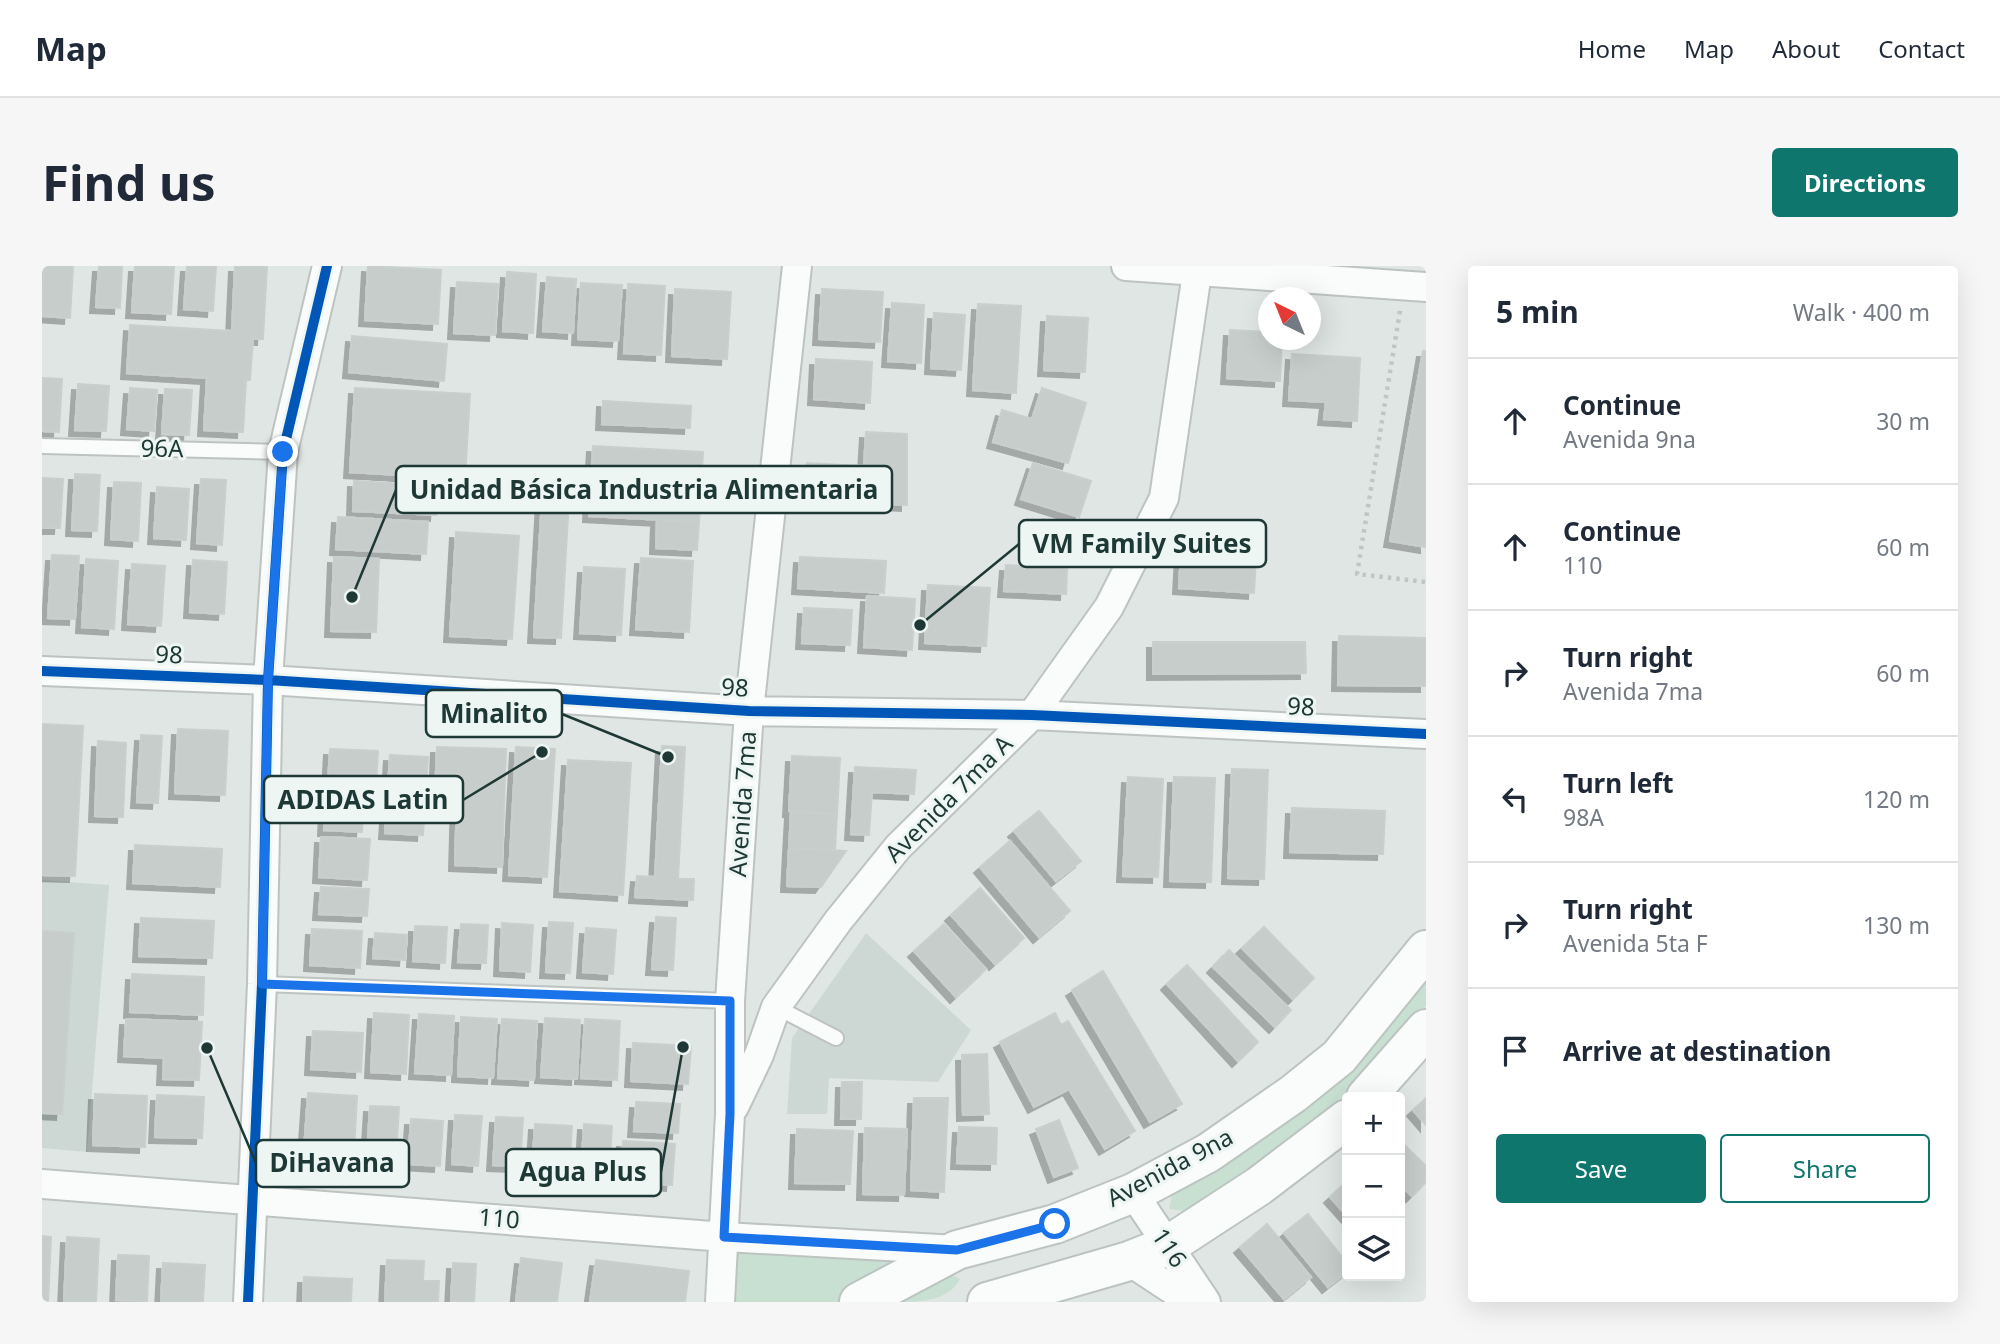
<!DOCTYPE html>
<meta charset="utf-8">
<style>
body{margin:0;font-family:"Noto Sans",sans-serif;background:#f6f6f7;color:#1f2937}
.controls{position:absolute;right:21px;bottom:21px;display:grid;overflow:hidden;border-radius:7px;box-shadow:0 7px 28px #0002}
.controls button{width:63px;height:63px;display:grid;place-items:center;padding:0;border:0;border-bottom:2px solid #e0e1e3;background:#fff;color:#1f2937;font:35px sans-serif}
.compass{position:absolute;left:1216px;top:21px;width:63px;height:63px;border-radius:50%;background:#fff;box-shadow:0 7px 28px #0002;rotate:317deg}
.stop{position:absolute;width:21px;height:21px;margin:-16px;border:5px solid #1a73e8;border-radius:50%;background:#fff}
.stop.end{background:#1a73e8;border-color:#fff;box-shadow:0 2px 7px #0008}
.list{margin:0;padding:0;list-style:none}
h2{display:flex;justify-content:space-between;align-items:center;height:91px;margin:0;padding:0 28px;font-size:30px}
h2 small{font-size:23px;font-weight:400;color:#747a83}
.list li{display:grid;grid-template-columns:46px 1fr auto;gap:21px;align-items:center;box-sizing:border-box;height:126px;padding:0 28px;border-top:2px solid #e0e1e3}
.list b{display:block;font-size:26px;white-space:nowrap}
.list p{margin:0;font-size:23px;white-space:nowrap;color:#747a83}
.list em{font-size:23px;font-style:normal;color:#747a83}
.actions{display:flex;gap:14px;padding:21px 28px}
.actions a{flex:1;padding:16px 0;border:2px solid #0f766e;border-radius:7px;text-align:center;font-size:24px;color:#0f766e}
.actions .main{background:#0f766e;color:#fff}
.icon{flex:none;width:38px;height:38px;fill:none;stroke:currentColor;stroke-width:2;stroke-linecap:round;stroke-linejoin:round}
.map{position:relative;flex:none;width:1384px;height:1036px;overflow:hidden;border-radius:7px}
header{display:flex;align-items:center;gap:42px;box-sizing:border-box;height:98px;padding:0 35px;background:#fff;border-bottom:2px solid #e0e1e3}
header strong{font-size:33px}
nav{display:flex;gap:38px;margin-inline-start:auto;font-size:24px}
.intro{display:flex;align-items:center;justify-content:space-between;box-sizing:border-box;height:168px;padding:0 42px}
h1{margin:0;font-size:49px}
.button{padding:18px 32px;border-radius:7px;background:#0f766e;color:#fff;font-size:24px;font-weight:700}
main{display:flex;gap:42px;padding:0 42px}
aside{flex:1;background:#fff;border-radius:7px;box-shadow:0 7px 28px #0002}
.map>svg:first-child{display:block}
.built{fill:#cdd8d4}
.green{fill:#c8e0d2}
.building{fill:#c7cdcb;stroke:#c9cfcd;stroke-width:2;filter:url(#shadow)}
.lines{fill:none;stroke-linecap:round;stroke-linejoin:round}
.lane-casing{stroke:#bdc3c1;stroke-width:18}
.street-casing{stroke:#bdc3c1;stroke-width:32}
.secondary-casing{stroke:#bcc4c2;stroke-width:42}
.path{stroke:#bfc7c6;stroke-width:4.5;stroke-dasharray:3.5 5;stroke-linecap:butt}
.lane{stroke:#fafbfb;stroke-width:14}
.street{stroke:#fafbfb;stroke-width:28}
.secondary{stroke:#fafbfb;stroke-width:38}
.cycleway-casing{stroke:#edf6f3;stroke-width:15}
.cycleway{stroke:#0057b8;stroke-width:10}
.route{stroke:#1a73e8;stroke-width:9}
.labels{text-anchor:middle;stroke-width:6;stroke-linejoin:round;paint-order:stroke}
.street-label{font-size:24px;fill:#1e3935;stroke:#edf6f3}
.leader{fill:none;stroke:#1e3935;stroke-width:2.5}
.callout-dot{fill:#1e3935;stroke:#edf6f3;stroke-width:2.5}
.callout{fill:#edf6f3;stroke:#1e3935;stroke-width:2.5}
.callout-label{font-size:26px;text-anchor:middle;font-weight:bold;fill:#1e3935}
</style>
<header>
<strong>Map</strong>
<nav><a>Home</a><a>Map</a><a>About</a><a>Contact</a></nav>
</header>
<div class="intro"><h1>Find us</h1><a class="button">Directions</a></div>
<main>
<div class="map">
<svg width="1384" height="1036" viewBox="0 0 1384 1036">
<defs>
<filter id="shadow"><feDropShadow dx="-6" dy="6" stdDeviation="0" flood-color="#0004"/></filter>
</defs>
<rect width="100%" height="100%" fill="#e0e6e4"/>
<path class="built" d="M0,614L67,619L45,886L0,882Z
M824,667L929,764L896,816L787,812L785,848H745L750,772Z"/>
<path class="green" d="M1384,710V740L1292,845L1143,945L1127,943L1131,925Z
M683,971L915,984L817,1036H678Z
M903,1005L918,1013C906,1036 878,1036 852,1036Z"/>
<path class="building" d="M2,0H31L28,52L0,50Z
M57,0H80L78,42L54,41Z
M93,0H132L129,48L90,46Z
M145,0H174L171,45L142,43Z
M193,0H225L221,73H211L208,114H204L201,166L162,164L165,112L85,107L88,59L190,65Z
M326,0L399,4L396,58L323,54Z
M465,6L494,8L491,67L461,65Z
M505,11L534,13L531,67L501,65Z
M415,16L456,18L453,69L412,67Z
M539,17L580,19L576,75L536,73Z
M586,18L623,20L619,89L582,87Z
M633,23L689,26L685,93L630,90Z
M780,23L841,26L838,76L777,73Z
M850,37L882,39L879,97L846,95Z
M936,38L979,40L974,127L931,124Z
M892,47L923,49L919,104L889,102Z
M1005,50L1046,52L1043,106L1002,104Z
M1188,64L1226,66V74H1240L1238,115L1185,112Z
M310,70L405,78L402,115L307,106Z
M1381,85H1384V281L1348,275Z
M1250,88L1318,92L1315,155L1282,153L1284,136L1247,134Z
M774,93L830,96L828,137L772,133Z
M0,112L20,113L17,166L0,165Z
M36,118L67,120L64,165L33,164Z
M88,122L115,124L112,165L85,163Z
M313,122L428,128L423,213L308,206Z
M1000,122L1044,137L1026,197L951,176L960,144L990,153Z
M123,123L150,124L147,169L120,168Z
M561,135L649,140L648,162L560,158Z
M824,166L865,168V239L762,234L765,197L822,200Z
M551,180L661,186L657,256L547,250Z
M991,197L1049,215L1037,251L979,233Z
M33,208L58,209L55,265L30,264Z
M0,212L21,213L18,262H0Z
M159,213L184,214L180,279L155,277Z
M312,215L396,220L394,249L311,245Z
M72,216L99,217L96,275L69,273Z
M115,221L147,223L144,274L112,272Z
M500,232L527,233L519,372L492,371Z
M296,251L386,256L384,288L294,283Z
M1001,253L1038,269L1028,290L992,274Z
M615,254L657,256L655,284L614,282Z
M414,266L477,270L470,373L408,370Z
M1140,267L1215,271L1212,327L1137,322Z
M10,289L37,290L33,353L6,352Z
M292,291L337,293L334,366L289,365Z
M758,291L844,295L842,327L756,322Z
M599,292L651,295L647,366L594,363Z
M44,293L76,295L72,363L40,361Z
M151,294L185,296L182,348L148,346Z
M90,298L123,300L119,360L86,358Z
M964,299L1025,302L1024,328L962,325Z
M542,301L583,303L579,369L538,367Z
M886,319L948,322L944,380L883,377Z
M825,330L873,333L870,384L822,381Z
M762,342L810,344L808,379L760,377Z
M1297,370L1384,372V420L1296,419Z
M1111,376H1263L1264,407L1111,408Z
M0,458L41,460L33,610L0,609Z
M136,463L186,465L183,529L133,527Z
M99,469L120,470L116,537L95,536Z
M56,475L84,477L81,551L53,550Z
M620,480L643,481L636,613H652L651,634L593,631L595,610L613,611Z
M395,481L464,483L460,601L413,599L415,528H393Z
M474,481L513,483L505,611L467,609Z
M288,483L336,485L334,519L286,517Z
M348,489L386,491L381,569L343,567Z
M750,490L798,492L795,548L747,545Z
M526,494L589,497L581,629L518,625Z
M813,501L874,504L872,528L830,526L827,569L809,568Z
M1190,503L1226,504L1222,613L1186,612Z
M1086,511L1121,513L1116,611L1081,610Z
M1132,511L1173,512L1169,616L1128,615Z
M284,523L322,525L320,566L282,564Z
M1250,542L1343,545L1341,588L1248,586Z
M997,545L1039,595L1014,615L972,565Z
M749,546L795,548L793,584L747,582Z
M279,571L328,573L325,614L277,611Z
M968,575L1028,645L997,671L938,601Z
M93,579L180,583L178,621L91,617Z
M747,582L804,585L779,621L745,620Z
M279,621L327,623L325,650L277,648Z
M938,622L982,672L953,698L909,649Z
M614,651L634,652L631,704L610,703Z
M99,652L172,655L170,692L97,690Z
M507,656L531,657L528,707L504,706Z
M460,657L491,659L488,706L458,704Z
M419,658L446,659L444,697L416,696Z
M902,658L944,703L914,731L872,685Z
M373,660L405,661L403,697L371,695Z
M1222,661L1272,712L1251,733L1200,682Z
M544,662L574,664L571,708L541,706Z
M270,663L320,665L318,702L268,699Z
M0,665L32,667L20,848L0,847Z
M333,667L365,669L363,694L331,692Z
M1187,684L1249,744L1233,761L1171,701Z
M1145,699L1216,776L1196,795L1125,718Z
M1061,705L1140,838L1108,856L1030,724Z
M90,708L162,711L161,749L88,746Z
M332,747L367,749L364,808L329,806Z
M1013,747L1019,759L1026,755L1093,865L1063,883L1027,823L992,841L958,776Z
M377,748L412,750L409,809L373,807Z
M419,751L455,753L451,812L416,810Z
M503,752L538,754L535,813L499,811Z
M84,753L160,756L157,814L121,813L122,792L82,790Z
M460,753L495,755L492,814L456,812Z
M543,753L578,755L575,814L539,812Z
M271,765L321,767L319,806L269,803Z
M591,777L649,780L646,818L589,815Z
M945,788L947,848L921,849L920,789Z
M800,816H820L819,853H799Z
M266,827L315,830L312,887L262,884Z
M53,828L105,830L103,881L51,879Z
M115,829L162,831L160,872L113,871Z
M872,832H906L902,926L869,924Z
M1384,832V859L1371,844Z
M594,836L638,838L636,867L592,865Z
M328,840L357,841L354,891L325,889Z
M413,849L440,850L436,900L410,898Z
M454,851L481,852L478,900L451,899Z
M369,853L401,855L398,900L366,898Z
M1017,854L1036,902L1012,911L994,863Z
M493,858L530,860L527,908L490,905Z
M542,858L570,860L567,909L539,908Z
M917,861L955,862L954,898L915,897Z
M823,862L865,863L862,929L821,928Z
M755,863L811,865L808,918L753,917Z
M581,875L633,878L630,919L578,916Z
M1358,875L1384,900V916L1370,930L1358,918Z
M1305,915V950L1288,931Z
M1266,948L1305,997V1006L1286,1021L1242,967Z
M1225,958L1269,1011L1242,1033L1198,981Z
M0,970L9,971L6,1036H0Z
M25,971L57,973L54,1036H22Z
M76,989L107,990L105,1035L74,1034Z
M479,992L520,997L515,1036H474Z
M345,994L382,995L381,1015H397L396,1036H343Z
M554,994L647,1005L643,1036H548Z
M121,997L163,999L161,1036H119Z
M411,997L434,998L432,1036H409Z
M262,1011L310,1013L309,1036H261Z"/>
<g class="lines">
<defs>
<path id="lane" d="M0,180L241,186
M220,718L688,735
M734,741L794,772"/>
<path id="street" d="M1084,0L1384,21
M0,405L226,414L707,445L990,449L1384,468
M692,841L717,789L734,741L796,655L856,581L990,449L1067,341L1122,232L1156,0
M0,918L683,971L915,984
M1091,927L1164,1036
M1087,995L1149,1036
M206,1036L220,718L226,414L241,186L285,0
M678,1036L688,848V735L707,445L755,0"/>
<path id="secondary" d="M1324,831L1384,763
M817,1036L915,984L1013,958L1091,927L1166,887L1251,828L1297,791L1384,684
M945,1036L1087,995L1125,980L1217,920L1305,853"/>
</defs>
<use href="#lane" class="lane-casing"/>
<use href="#street" class="street-casing"/>
<use href="#secondary" class="secondary-casing"/>
<path class="path" d="M1358,45L1315,308L1384,316"/>
<use href="#lane" class="lane"/>
<use href="#street" class="street"/>
<use href="#secondary" class="secondary"/>
<defs>
<path id="cycleway" d="M0,405L226,414L707,445L990,449L1384,468
M206,1036L220,718L226,414L241,186L285,0"/>
</defs>
<use href="#cycleway" class="cycleway-casing"/>
<use href="#cycleway" class="cycleway"/>
</g>
<g class="lines">
<path class="route" d="M241,186L226,414L220,718L688,735V848L682,971L915,984L1013,958"/>
</g>
<g class="labels">
<g class="street-label">
<text transform="translate(120 183) rotate(1)" y="8">96A</text>
<text transform="translate(127 389) rotate(2)" y="8">98</text>
<text transform="translate(693 422) rotate(3)" y="8">98</text>
<text transform="translate(1259 441) rotate(3)" y="8">98</text>
<text transform="translate(907 533) rotate(-45)" y="8">Avenida 7ma A</text>
<text transform="translate(701 538) rotate(-86)" y="8">Avenida 7ma</text>
<text transform="translate(1128 902) rotate(-28)" y="8">Avenida 9na</text>
<text transform="translate(457 953) rotate(5)" y="8">110</text>
<text transform="translate(1127 982) rotate(56)" y="8">116</text>
</g>
</g>
<path class="leader" d="M310 331L354 224M878 359L977 278M626 491L520 448M500 486L421 534M165 782L214 897M641 781L619 906"/>
<g class="callout-dot">
<circle cx="310" cy="331" r="7"/>
<circle cx="878" cy="359" r="7"/>
<circle cx="626" cy="491" r="7"/>
<circle cx="500" cy="486" r="7"/>
<circle cx="165" cy="782" r="7"/>
<circle cx="641" cy="781" r="7"/>
</g>
<g class="callout">
<rect x="354" y="200" width="496" height="47" rx="7"/>
<rect x="977" y="254" width="247" height="47" rx="7"/>
<rect x="384" y="424" width="136" height="47" rx="7"/>
<rect x="222" y="510" width="199" height="47" rx="7"/>
<rect x="214" y="874" width="153" height="47" rx="7"/>
<rect x="464" y="883" width="155" height="47" rx="7"/>
</g>
<g class="callout-label">
<text x="602" y="233">Unidad Básica Industria Alimentaria</text>
<text x="1100" y="287">VM Family Suites</text>
<text x="452" y="457">Minalito</text>
<text x="321" y="543">ADIDAS Latin</text>
<text x="290" y="906">DiHavana</text>
<text x="541" y="915">Agua Plus</text>
</g>
</svg>
<div class="controls">
<button>+</button>
<button>−</button>
<button><svg class="icon" aria-label="layers" viewBox="0 0 24 24"><path d="M12 4l9 5-9 5-9-5zM3 14l9 5 9-5"/></svg></button>
</div>
<svg class="compass" viewBox="-18 -18 36 36"><path d="M0-13l5 13h-10z" fill="#e53935"/><path d="M0 13l5-13h-10z" fill="#747a83"/></svg>
<div class="stop" style="left:1013px;top:958px"></div>
<div class="stop end" style="left:241px;top:186px"></div>
</div>
<aside>
<h2>5 min<small>Walk · 400 m</small></h2>
<ul class="list">
<li><svg class="icon" aria-label="ahead" viewBox="0 0 24 24"><path d="M12 20V5M6 11l6-6 6 6"/></svg><div><b>Continue</b><p>Avenida 9na</p></div><em>30 m</em></li>
<li><svg class="icon" aria-label="ahead" viewBox="0 0 24 24"><path d="M12 20V5M6 11l6-6 6 6"/></svg><div><b>Continue</b><p>110</p></div><em>60 m</em></li>
<li><svg class="icon" aria-label="right" viewBox="0 0 24 24"><path d="M7 20v-9h11M14 6l5 5-5 5"/></svg><div><b>Turn right</b><p>Avenida 7ma</p></div><em>60 m</em></li>
<li><svg class="icon" aria-label="left" viewBox="0 0 24 24"><path d="M17 20v-9H6M10 6l-5 5 5 5"/></svg><div><b>Turn left</b><p>98A</p></div><em>120 m</em></li>
<li><svg class="icon" aria-label="right" viewBox="0 0 24 24"><path d="M7 20v-9h11M14 6l5 5-5 5"/></svg><div><b>Turn right</b><p>Avenida 5ta F</p></div><em>130 m</em></li>
<li><svg class="icon" aria-label="arrive" viewBox="0 0 24 24"><path d="M6 21V4h12l-3 4 3 4H6"/></svg><div><b>Arrive at destination</b></div></li>
</ul>
<div class="actions"><a class="main">Save</a><a>Share</a></div>
</aside>
</main>
